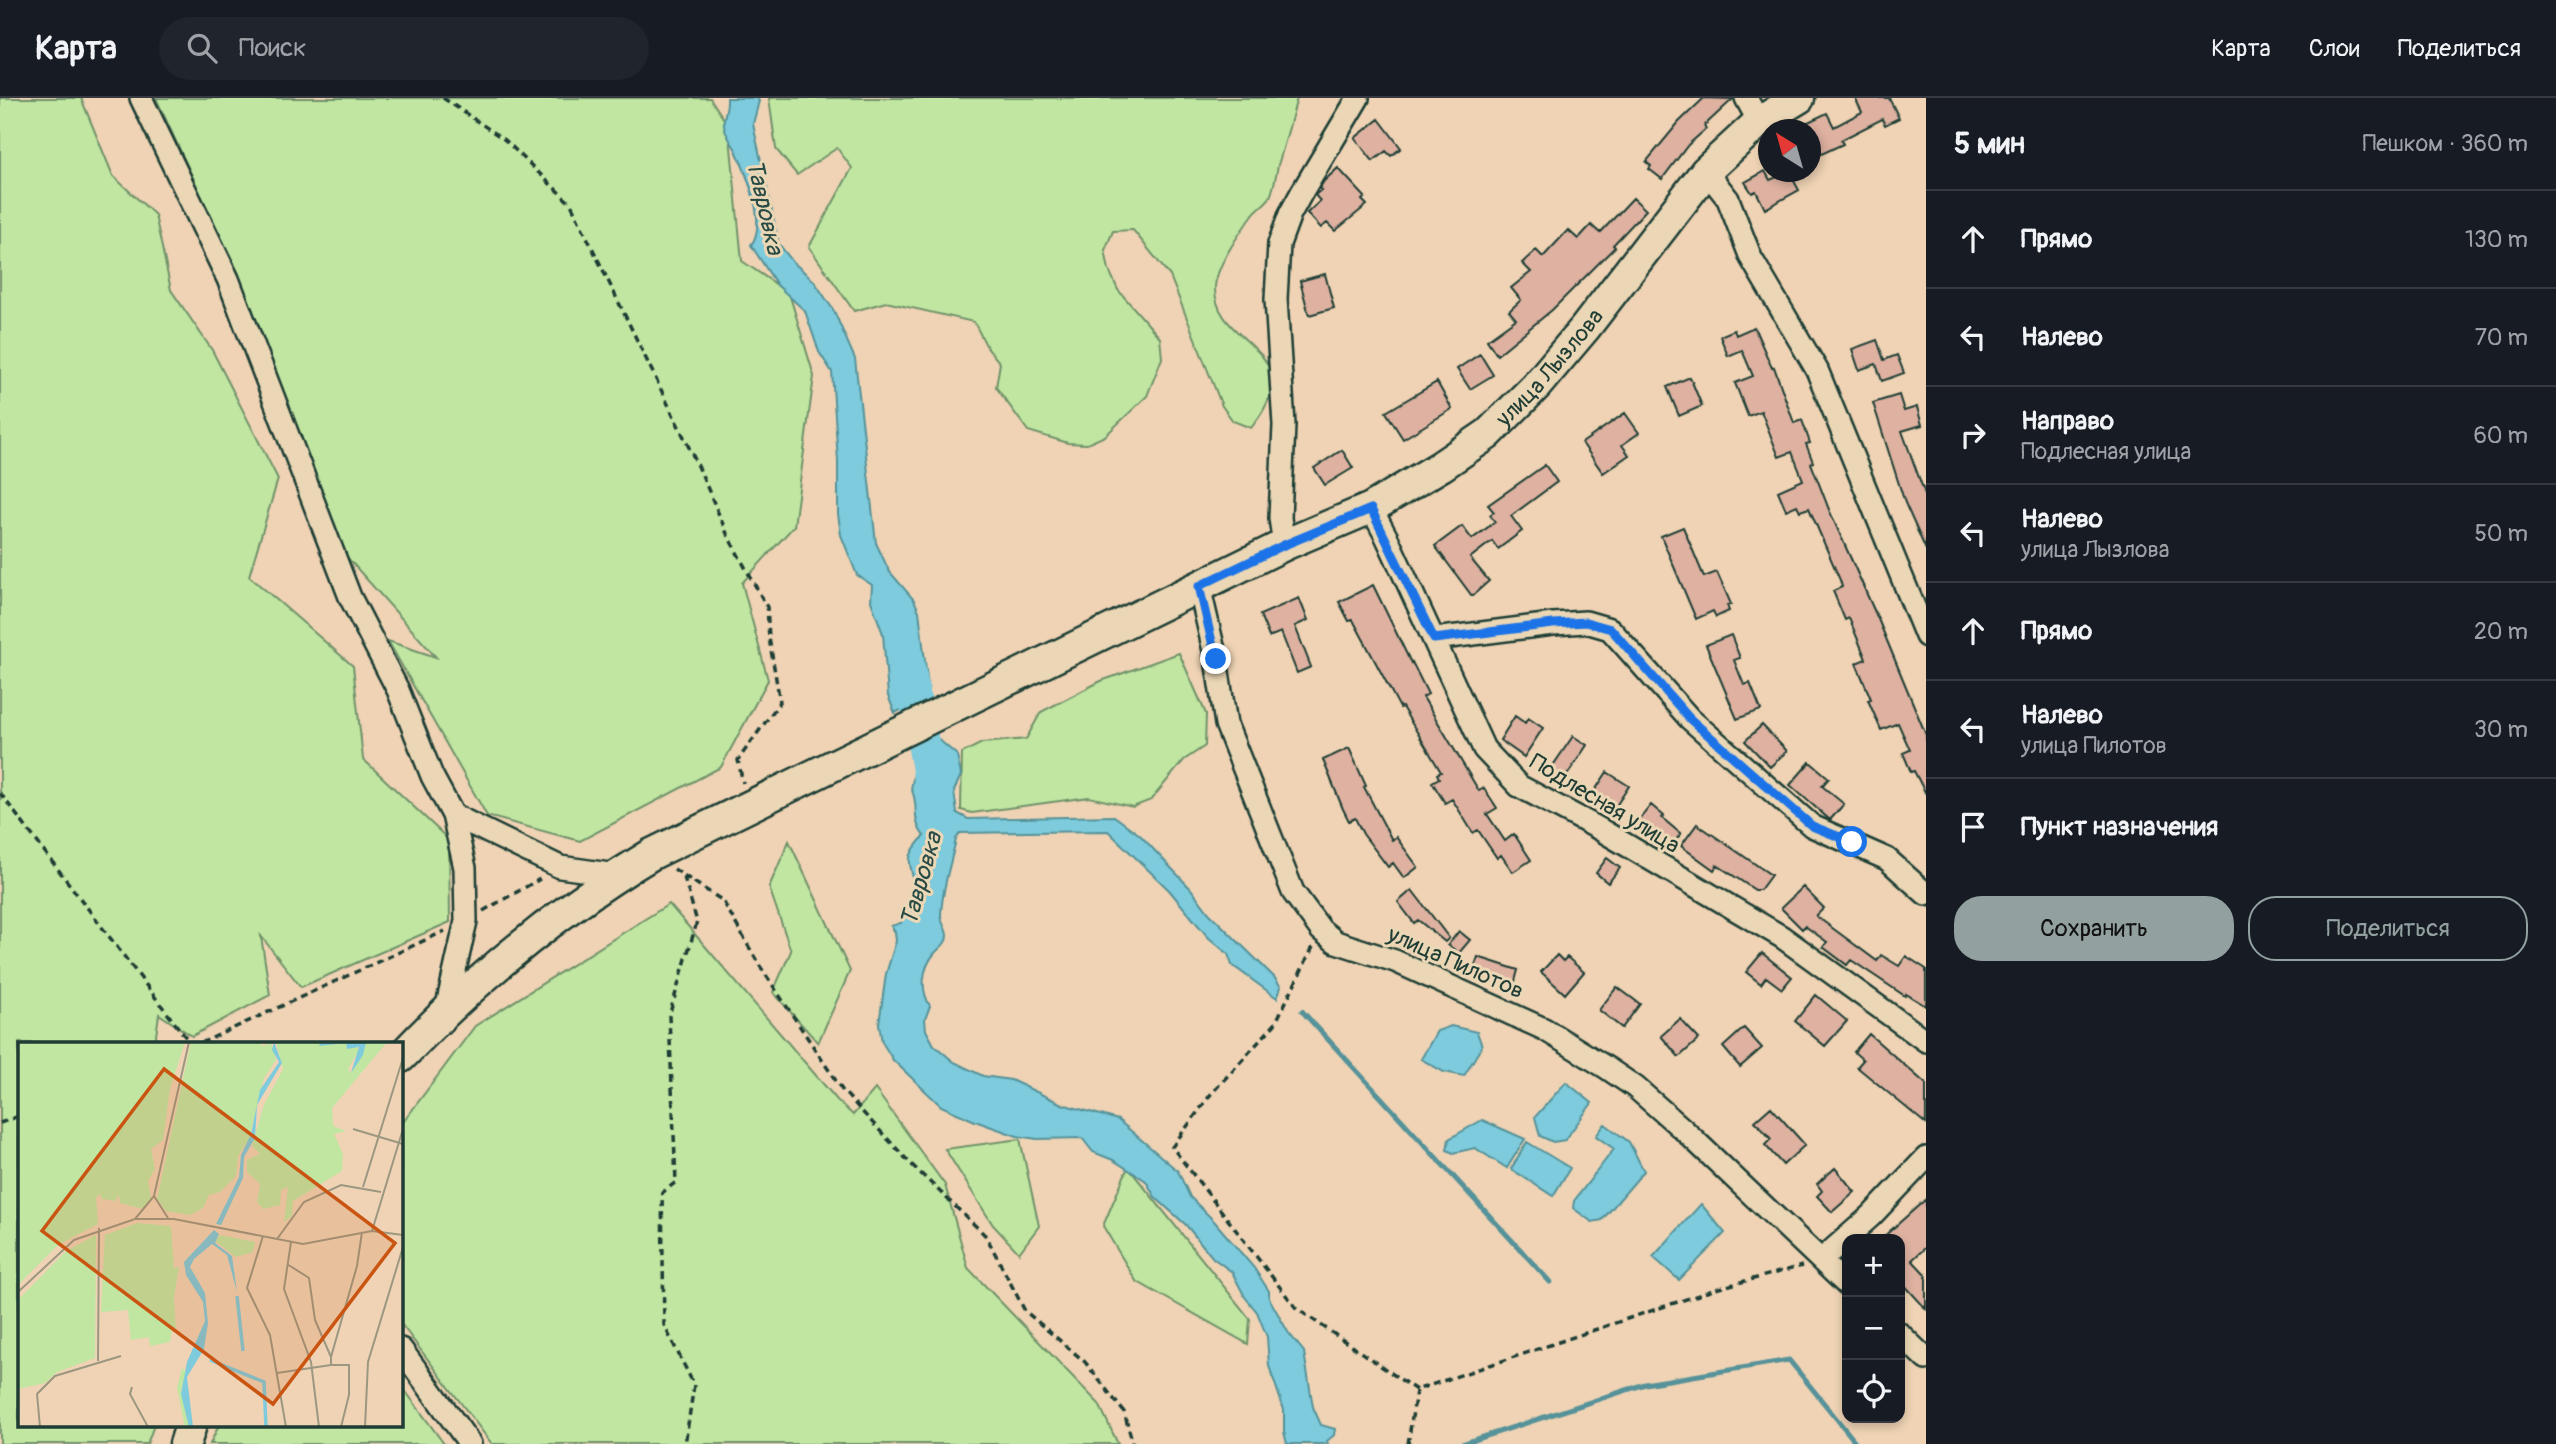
<!DOCTYPE html>
<html lang="ru">
<meta charset="utf-8">
<style>
body{margin:0;font-family:Pangolin,sans-serif;background:#20242c;color:#f1f3f6}
.controls{position:absolute;right:21px;bottom:21px;display:grid;overflow:hidden;border-radius:14px;box-shadow:0 4px 10px #0003}
.controls button{width:63px;height:63px;display:grid;place-items:center;padding:0;border:0;border-bottom:2px solid #363941;background:#171b24;color:#f1f3f6;font:35px sans-serif}
.compass{position:absolute;left:1758px;top:21px;width:63px;height:63px;border-radius:50%;background:#171b24;box-shadow:0 4px 10px #0003;rotate:323deg}
.stop{position:absolute;width:21px;height:21px;margin:-16px;border:5px solid #1a73e8;border-radius:50%;background:#fff}
.stop.end{background:#1a73e8;border-color:#fff;box-shadow:0 2px 7px #0008}
.list{margin:0;padding:0;list-style:none}
h2{display:flex;justify-content:space-between;align-items:center;height:91px;margin:0;padding:0 28px;font-size:30px}
h2 small{font-size:23px;font-weight:400;color:#9ea1a6}
.list li{display:grid;grid-template-columns:46px 1fr auto;gap:21px;align-items:center;box-sizing:border-box;height:98px;padding:0 28px;border-top:2px solid #363941}
.list b{display:block;font-size:26px;white-space:nowrap}
.list p{margin:0;font-size:23px;white-space:nowrap;color:#9ea1a6}
.list em{font-size:23px;font-style:normal;color:#9ea1a6}
.actions{display:flex;gap:14px;padding:21px 28px}
.actions a{flex:1;padding:16px 0;border:2px solid #92a19f;border-radius:28px;text-align:center;font-size:24px;color:#92a19f}
.actions .main{background:#92a19f;color:#111}
.icon{flex:none;width:38px;height:38px;fill:none;stroke:currentColor;stroke-width:2;stroke-linecap:round;stroke-linejoin:round}
.map{position:relative;flex:none;width:1926px;height:1346px;overflow:hidden}
header{display:flex;align-items:center;gap:42px;box-sizing:border-box;height:98px;padding:0 35px;background:#171b24;border-bottom:2px solid #363941}
header strong{font-size:33px}
nav{display:flex;gap:38px;margin-inline-start:auto;font-size:24px}
.search{width:490px;height:63px;background:#20242c;display:flex;align-items:center;gap:18px;box-sizing:border-box;padding:0 24px;border-radius:38px;color:#9ea1a6;font-size:26px}
main{display:flex}
aside{flex:1;background:#171b24}
.map>svg:first-child{display:block}
.green{fill:#c0e6a1;stroke:#70926a;stroke-width:2}
.water{fill:#7dcbdc;stroke:#579299;stroke-width:2}
.lines{fill:none;stroke-linecap:round;stroke-linejoin:round}
.stream{stroke:#579299;stroke-width:5}
.river{stroke:#7dcbdc;stroke-width:32}
.building{fill:#deb1a0;stroke:#1f3d34;stroke-width:2}
.street-casing{stroke:#1f3d34;stroke-width:26}
.secondary-casing{stroke:#1f3d34;stroke-width:35}
.path{stroke:#1f3d34;stroke-width:3.5;stroke-dasharray:7 5;stroke-linecap:butt}
.street{stroke:#ebd7b5;stroke-width:21}
.secondary{stroke:#ebd7b5;stroke-width:30}
.route{stroke:#1a73e8;stroke-width:9}
.labels{text-anchor:middle;stroke-width:6;stroke-linejoin:round;paint-order:stroke}
.street-label{font-size:23px;fill:#1f3d34;stroke:#ebd7b5}
.water-label{font-size:24px;font-style:italic;fill:#284b45;stroke:#ebd7b5}
.inset-river{fill:none;stroke:#7dcbdc;stroke-width:3.5}
.inset-road{fill:none;stroke:#9c9781;stroke-width:2}
.view{fill:#ca5512;fill-opacity:0.15;stroke:#ca5512;stroke-width:3.5}
.inset-edge{fill:none;stroke:#1f3d34;stroke-width:3.5}
</style>
<header>
<strong>Карта</strong>
<div class="search"><svg class="icon" aria-label="search" viewBox="0 0 24 24"><circle cx="10" cy="10" r="6"/><path d="M15 15l6 6"/></svg>Поиск</div>
<nav><a>Карта</a><a>Слои</a><a>Поделиться</a></nav>
</header>
<main>
<div class="map">
<svg width="1926" height="1346" viewBox="0 0 1926 1346">
<rect width="100%" height="100%" fill="#efd3b4"/>
<filter id="ink" filterUnits="userSpaceOnUse"><feTurbulence type="fractalNoise" baseFrequency=".0143" numOctaves="2"/><feDisplacementMap in="SourceGraphic" scale="14" xChannelSelector="R" yChannelSelector="G"/><feConvolveMatrix kernelMatrix="1 2 1 2 8 2 1 2 1" color-interpolation-filters="sRGB"/></filter>
<g filter="url(#ink)">
<path class="green" d="M0,0H81L113,78L155,117L171,192L212,252L278,381L249,478L353,568L363,661L449,742L450,824L301,889L261,838L270,897L192,938L159,916L155,945H19V1327H154L147,1346H0Z
M156,0H710L729,29L742,163L789,195L814,278L794,428L742,485L768,582L721,669L580,743L487,718L388,543L436,559L345,457L196,87Z
M769,0H1297C1291,22 1285,45 1278,67C1276,77 1274,90 1270,99C1266,106 1256,111 1252,118C1240,134 1215,170 1215,190C1214,249 1315,250 1251,330L1233,323L1222,308L1170,178L1133,132L1113,133L1105,152L1109,172L1118,192L1160,240L1162,260L1147,298L1105,338L1087,346L1068,345L1028,333L996,289L1000,265L988,251L974,224L886,204L854,213L809,149L852,70L837,50L797,77L776,51Z
M1179,555L1206,616L1205,648L1184,662L1151,702L1133,709L1089,699L972,715L961,712L962,655L982,645L1026,641L1041,614L1101,583Z
M789,743L850,873L818,945L773,894L791,853L769,789Z
M669,806L837,1002L853,1017L875,991L945,1087L968,1170L1099,1306L1118,1346H492L401,1226V1027L475,928Z
M1020,1041L1039,1128L1019,1155L993,1127L945,1051Z
M1128,1069L1250,1221L1248,1246L1136,1183L1103,1128Z
M401,1287L444,1346H210L219,1327H401Z"/>
<path class="water" d="M727,0H757L759,3L753,26L779,146L793,164L814,183L834,213L855,261L876,445L889,473L914,502L919,513L929,597L895,615L888,598L883,536L871,503L872,487L857,477L841,437L838,416V363L832,274L819,254L805,213L777,187L751,147C768,126 746,75 736,52C732,45 724,35 724,27C723,19 728,9 727,0Z
M937,640L957,657L961,677L954,693L957,715L968,721L1114,718L1140,737L1191,791L1209,815L1274,879L1281,889L1277,900L1232,867L1228,856L1208,839L1169,792L1108,733L960,735L956,741C951,766 942,790 941,817C941,825 947,831 947,838C947,846 939,850 934,856C922,871 920,891 930,908L925,921L926,932L934,947L954,964L983,978L1011,982L1062,1006L1118,1022L1178,1073L1190,1099L1214,1123L1254,1170L1269,1193V1200L1288,1234L1304,1254L1313,1309L1321,1327L1335,1331L1334,1337L1327,1343L1328,1346H1287L1284,1334V1312L1269,1268L1267,1239L1257,1214L1245,1199L1232,1174L1213,1160L1186,1127L1155,1099L1146,1083L1113,1062L1093,1054L1082,1040L1037,1041L1017,1038L975,1023L941,1008L893,962L882,944L879,926L886,876L896,843L895,834L891,828L901,825C905,815 911,804 913,794C917,765 897,768 924,738C910,721 920,705 911,691L914,676L910,653Z
M1451,928L1477,934L1482,948L1464,978L1444,974L1421,961L1437,933Z
M1566,984L1592,1005L1565,1042L1553,1044L1540,1038L1535,1019Z
M1482,1022L1525,1041L1507,1070L1475,1050L1453,1055L1447,1052L1449,1041Z
M1605,1026L1629,1044L1644,1073L1602,1122L1592,1124L1573,1110L1574,1103L1614,1051L1596,1038Z
M1527,1044L1570,1070L1553,1098L1511,1071Z
M1701,1106L1725,1135L1679,1182L1653,1159Z"/>
<g class="lines">
<path class="stream" d="M1302,913L1550,1184
M1462,1346L1645,1286L1789,1262L1857,1346"/>
<path class="river" d="M908,563L931,688"/>
</g>
<path class="building" d="M1704,0L1733,1L1704,28L1706,31L1688,47L1662,81L1649,71L1651,68L1646,64L1679,24Z
M1855,0H1889L1899,20L1885,27L1882,21L1841,42L1843,46L1815,59L1810,50V32L1806,25L1827,15L1834,29L1862,14Z
M1379,21L1401,50L1391,58L1386,53L1373,63L1355,40Z
M1338,70L1365,99L1362,102L1367,107L1335,133L1327,125L1321,130L1307,115L1320,103L1315,97L1321,92L1319,91L1324,83Z
M1765,73L1770,82L1789,74L1799,92L1765,111L1756,93L1752,95L1745,84Z
M1633,100L1646,112L1613,147L1615,149L1552,212L1497,257L1487,242L1516,221L1509,213L1521,202L1511,190L1531,174L1522,165L1536,152L1543,159L1568,132L1578,141L1591,127L1600,135Z
M1325,176L1334,210L1309,217L1300,183Z
M1754,229L1772,270L1774,269L1794,325L1802,322L1810,345L1806,346L1813,364L1811,365L1830,414L1878,521L1926,637V696L1914,673L1911,674L1903,655L1910,652L1898,625L1881,632L1868,602L1871,601L1856,565L1866,561L1849,520L1845,522L1833,493L1842,489L1840,482L1809,410L1800,413L1797,407L1786,412L1778,393L1803,382L1792,354L1779,359L1761,313L1748,318L1735,285L1753,278L1742,252L1728,258L1720,238L1734,232L1736,237Z
M1877,242L1884,262L1897,257L1904,275L1882,283L1876,266L1859,272L1852,251Z
M1480,256L1493,277L1470,291L1457,271Z
M1690,279L1702,308L1679,318L1667,289Z
M1437,284L1452,311L1403,341L1386,314Z
M1899,297L1904,313L1917,309L1922,327L1902,333L1926,399V452L1905,405L1873,305Z
M1625,315L1639,335L1622,347L1629,357L1603,375L1582,345Z
M1342,352L1353,370L1325,387L1314,370Z
M1545,367L1557,384L1511,418L1522,433L1498,451L1492,443L1470,460L1489,483L1472,498L1435,448L1462,428L1472,441L1495,424L1490,417L1494,414L1488,407Z
M1683,429L1704,479L1717,474L1731,506L1727,507L1729,513L1716,519L1713,513L1696,521L1661,438Z
M1373,487L1411,565L1412,564L1428,596L1423,599L1479,693L1484,690L1497,710L1487,716L1505,743L1514,736L1531,762L1513,774L1501,757L1497,760L1478,732L1473,735L1452,701L1445,705L1432,684L1439,680L1437,676L1441,674L1402,609L1400,610L1353,522L1349,523L1339,504Z
M1299,500L1308,522L1295,528L1311,569L1297,575L1281,534L1269,539L1260,517Z
M1731,537L1740,560L1734,562L1744,587L1750,585L1761,612L1737,621L1706,547Z
M1515,618L1525,625L1528,620L1543,630L1524,659L1500,642Z
M1762,627L1787,653L1770,669L1745,643Z
M1573,638L1587,647L1564,682L1550,672Z
M1349,650L1366,688L1364,689L1392,742L1396,739L1418,769L1404,780L1393,765L1388,769L1363,736L1355,720L1349,723L1343,711L1323,662Z
M1810,664L1829,680L1822,688L1844,706L1830,722L1790,687Z
M1607,674L1629,688L1614,711L1592,697Z
M1651,707L1664,718L1662,720L1681,736L1667,753L1635,727Z
M1697,726L1771,777L1760,792H1755L1717,767L1714,772L1681,748Z
M1607,760L1620,770L1608,785L1596,775Z
M1803,789L1824,810L1816,818L1877,863L1881,857L1899,868L1906,858L1926,871V908L1906,896L1905,898L1851,862L1847,867L1823,849L1827,844L1805,828L1802,831L1781,810Z
M1412,792L1449,840L1445,844L1418,822L1414,825L1398,804Z
M1459,833L1470,842L1459,855L1448,847Z
M1762,855L1792,879L1782,891L1766,879L1761,886L1746,874Z
M1557,857L1563,863L1567,859L1584,874L1565,896L1541,874Z
M1478,859L1518,872L1514,887L1473,873Z
M1617,889L1640,906L1622,930L1599,912Z
M1816,897L1847,923L1825,948L1795,923Z
M1680,921L1699,941L1679,959L1661,938Z
M1744,930L1762,950L1740,969L1723,949Z
M1869,936L1926,986V1026L1857,969L1863,962L1854,954Z
M1771,1009L1805,1047L1783,1067L1765,1047L1771,1041L1755,1023Z
M1835,1070L1855,1094L1832,1114L1817,1098L1822,1093L1817,1086Z
M1926,1101V1149L1912,1162L1926,1177V1211L1900,1182V1141H1881Z"/>
<g class="lines">
<defs>
<path id="street" d="M141,0L228,181L350,499L398,592L432,678L453,717L465,770L466,823L446,912
M1746,0L1759,24
M1706,73L1728,101L1751,160L1817,272L1926,538
M1371,410L1387,440L1484,651L1519,688L1596,729L1782,839L1926,943
M1284,447L1280,420L1284,327L1276,201L1279,146L1290,116L1302,94L1358,0
M1199,488L1216,561L1226,626L1293,794L1321,832L1336,844L1395,863L1544,931L1607,970L1635,989L1685,1033L1847,1187
M1434,541L1553,526L1586,524L1610,531L1690,621L1812,728L1887,761L1926,796
M453,717L560,769L617,777
M1821,1162L1871,1118L1926,1060
M1900,1236L1926,1261
M401,1251L470,1346"/>
<g id="secondary">
<path id="s1" d="M401,959C477,879 557,813 652,756L1284,447L1371,410L1441,368L1488,336L1536,288L1585,230L1706,73L1759,24L1799,0"/>
<path d="M185,1346L191,1327"/>
</g>
</defs>
<use href="#street" class="street-casing"/>
<use href="#secondary" class="secondary-casing"/>
<path class="path" d="M443,0L505,42L571,106L699,370L728,438L767,509L769,540L780,604L738,662L743,685
M0,695L190,945
M674,771L723,803L758,865L842,992L911,1066L986,1138L1025,1213L1085,1264L1124,1314L1133,1346
M684,779L697,824L669,918L676,1084L662,1095L664,1227L694,1287L685,1346
M483,813L540,781
M1313,849L1275,926L1211,996L1172,1049L1296,1210L1416,1292L1719,1190L1802,1168
M201,945L445,833
M0,1025L19,1018
M1408,1346L1416,1293"/>
<use href="#street" class="street"/>
<use href="#secondary" class="secondary"/>
</g>
</g>
<g class="lines" filter="url(#ink)">
<path class="route" d="M1216,561L1199,488L1284,447L1371,411L1434,541L1553,526L1586,524L1611,531L1690,621L1812,728L1852,744"/>
</g>
<g class="labels">
<g class="street-label">
<text dy="8" stroke="none"><textPath href="#s1" startOffset="1351">улица Лызлова</textPath></text>
<text transform="translate(1605 705) rotate(31)" y="8">Подлесная улица</text>
<text transform="translate(1456 864) rotate(24)" y="8">улица Пилотов</text>
</g>
<g class="water-label">
<text transform="translate(765 109) rotate(77)" y="8">Тавровка</text>
<text transform="translate(921 781) rotate(-74)" y="8">Тавровка</text>
</g>
</g>
<g transform="translate(18 944)">
<rect width="385" height="385" fill="#efd3b4"/>
<path d="M0,0H167L152,47L145,98L133,107L137,127L130,139L133,157L125,167L102,161L101,153L97,159L84,157L82,152L78,156L80,182L40,203L0,243ZM173,0H238L246,4L253,0L258,18L246,36L231,97L220,114L218,134L202,150L191,153L185,166L172,173L148,169L139,157ZM258,0L328,1L329,7L337,3L341,8L330,27L333,31L348,0H369L314,66L315,84L328,89L316,92L325,112L324,129L275,159L274,174L266,180L270,145L263,148L262,163L245,167L239,160L242,142L229,130V118L242,112L234,104L246,63L265,27ZM119,181L153,184L156,226L161,225L156,255L158,290L154,287L152,300L132,304L131,295L113,298L110,268L83,270L87,193ZM78,193L77,316L39,330L27,341L0,347V258L48,209ZM202,193L237,200L235,210L218,215L197,199ZM164,326L169,331L163,349L171,385H167L159,346Z" fill="#c0e6a1"/>
<path d="M256,0L264,21L239,63L237,96L226,115L225,136L203,183L198,182L221,135L223,113L233,92L242,48L261,20L254,8ZM303,0H348L345,13L333,31L341,5L329,7L328,1L301,4ZM196,188L201,192L197,201L214,214L219,250L209,213L194,202L176,217L172,225L187,251L190,281L186,307L169,335L175,385H171L163,352L169,320L187,279L185,260L168,233L166,220Z" fill="#7dcbdc"/>
<path class="inset-river" d="M219,254L225,309M192,318L246,340L248,385"/>
<path class="inset-road" d="M335,87L385,102M345,145L385,16M136,154L150,176M117,177L136,154L171,0M354,189L385,87M245,194L229,246L252,293L268,385M259,197L286,160L323,143L363,150M273,200L266,247L293,320L301,385M269,222L291,236L297,278L313,315M0,250L56,198L117,177H156L285,202L354,189L385,193M80,319L81,186M259,331L313,323M114,345L112,352L130,385M22,385L19,352L37,334L103,314M323,385L331,353V323H313V315L339,224L344,190M347,385L350,320L385,205"/>
<path class="view" d="M146,27L377,201L255,362L24,189Z"/>
<rect width="385" height="385" class="inset-edge"/>
</g>
</svg>
<div class="controls">
<button>+</button>
<button>−</button>
<button><svg class="icon" aria-label="locate" viewBox="0 0 24 24"><circle cx="12" cy="12" r="6"/><path d="M12 2v4M12 18v4M2 12h4M18 12h4"/></svg></button>
</div>
<svg class="compass" viewBox="-18 -18 36 36"><path d="M0-13l5 13h-10z" fill="#e53935"/><path d="M0 13l5-13h-10z" fill="#9ea1a6"/></svg>
<div class="stop" style="left:1852px;top:744px"></div>
<div class="stop end" style="left:1216px;top:561px"></div>
</div>
<aside>
<h2>5 мин<small>Пешком · 360 m</small></h2>
<ul class="list">
<li><svg class="icon" aria-label="ahead" viewBox="0 0 24 24"><path d="M12 20V5M6 11l6-6 6 6"/></svg><div><b>Прямо</b></div><em>130 m</em></li>
<li><svg class="icon" aria-label="left" viewBox="0 0 24 24"><path d="M17 20v-9H6M10 6l-5 5 5 5"/></svg><div><b>Налево</b></div><em>70 m</em></li>
<li><svg class="icon" aria-label="right" viewBox="0 0 24 24"><path d="M7 20v-9h11M14 6l5 5-5 5"/></svg><div><b>Направо</b><p>Подлесная улица</p></div><em>60 m</em></li>
<li><svg class="icon" aria-label="left" viewBox="0 0 24 24"><path d="M17 20v-9H6M10 6l-5 5 5 5"/></svg><div><b>Налево</b><p>улица Лызлова</p></div><em>50 m</em></li>
<li><svg class="icon" aria-label="ahead" viewBox="0 0 24 24"><path d="M12 20V5M6 11l6-6 6 6"/></svg><div><b>Прямо</b></div><em>20 m</em></li>
<li><svg class="icon" aria-label="left" viewBox="0 0 24 24"><path d="M17 20v-9H6M10 6l-5 5 5 5"/></svg><div><b>Налево</b><p>улица Пилотов</p></div><em>30 m</em></li>
<li><svg class="icon" aria-label="arrive" viewBox="0 0 24 24"><path d="M6 21V4h12l-3 4 3 4H6"/></svg><div><b>Пункт назначения</b></div></li>
</ul>
<div class="actions"><a class="main">Сохранить</a><a>Поделиться</a></div>
</aside>
</main>
